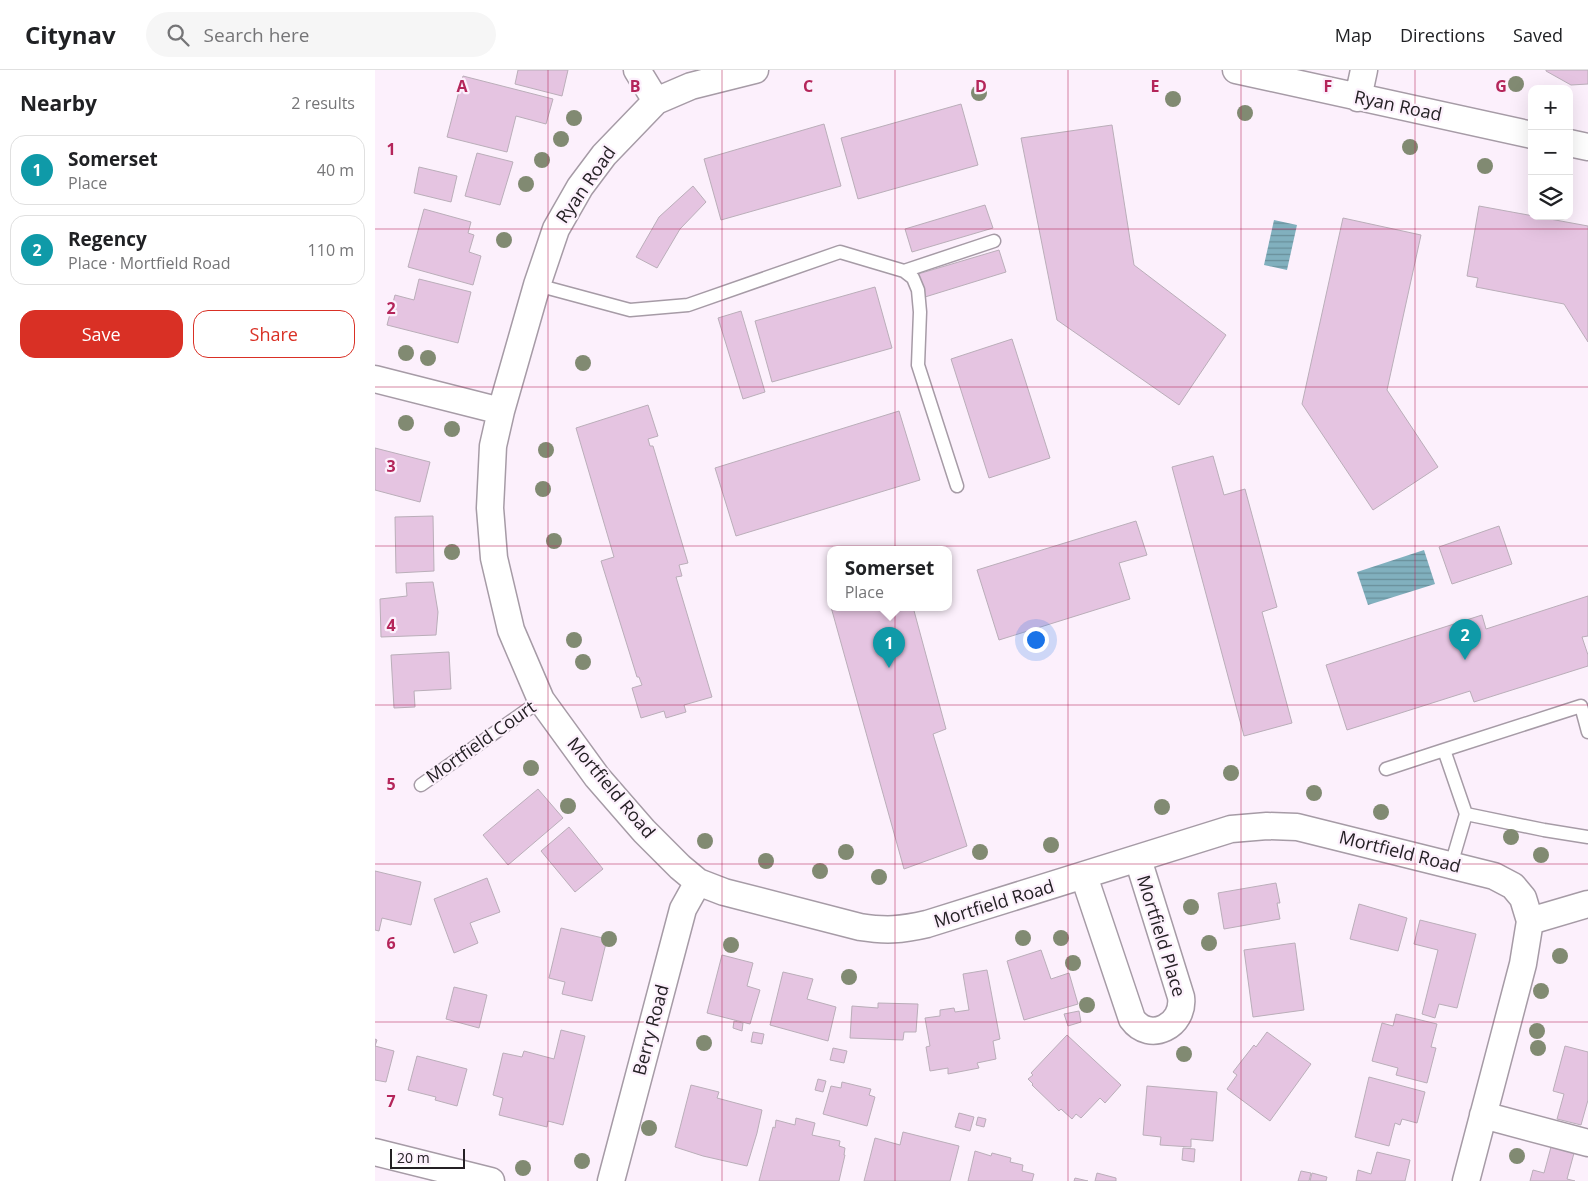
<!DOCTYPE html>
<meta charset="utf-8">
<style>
body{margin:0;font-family:"Open Sans",sans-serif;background:#f6f6f6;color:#202124}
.controls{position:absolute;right:15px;top:15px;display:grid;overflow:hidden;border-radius:10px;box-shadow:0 5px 20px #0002}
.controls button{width:45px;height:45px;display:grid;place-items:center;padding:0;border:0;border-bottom:1px solid #e0e0e0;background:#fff;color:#202124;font:25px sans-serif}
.scale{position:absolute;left:15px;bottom:12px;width:75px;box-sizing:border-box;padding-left:5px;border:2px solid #242024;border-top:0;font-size:14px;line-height:18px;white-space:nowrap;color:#242024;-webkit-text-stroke:4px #fcf0fc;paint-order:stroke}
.you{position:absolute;left:660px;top:569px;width:18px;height:18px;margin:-12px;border:4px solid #fff;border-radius:50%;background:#1a73e8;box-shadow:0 0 0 8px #1a73e833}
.badge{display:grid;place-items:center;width:32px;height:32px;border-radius:50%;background:#d93025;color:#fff;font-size:16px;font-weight:700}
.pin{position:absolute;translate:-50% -41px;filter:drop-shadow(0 1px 2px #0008)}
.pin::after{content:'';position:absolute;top:26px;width:18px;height:15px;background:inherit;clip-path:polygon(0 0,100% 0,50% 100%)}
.popup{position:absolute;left:452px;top:476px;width:125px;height:65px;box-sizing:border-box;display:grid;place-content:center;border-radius:10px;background:#fff;filter:drop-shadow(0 1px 4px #0005);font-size:16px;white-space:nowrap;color:#757577}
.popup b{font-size:19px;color:#202124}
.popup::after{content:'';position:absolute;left:50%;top:100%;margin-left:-10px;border:10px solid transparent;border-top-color:#fff}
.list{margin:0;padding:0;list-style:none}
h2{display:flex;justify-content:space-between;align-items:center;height:65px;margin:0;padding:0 20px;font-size:21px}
h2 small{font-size:16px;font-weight:400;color:#757577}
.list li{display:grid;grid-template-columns:32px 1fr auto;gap:15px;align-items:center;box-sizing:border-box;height:70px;margin:0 10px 10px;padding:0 10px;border:1px solid #e0e0e0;border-radius:15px}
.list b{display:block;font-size:19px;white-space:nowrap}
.list p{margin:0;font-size:16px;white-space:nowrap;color:#757577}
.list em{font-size:16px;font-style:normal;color:#757577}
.actions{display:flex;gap:10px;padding:15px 20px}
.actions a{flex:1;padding:11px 0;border:1px solid #d93025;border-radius:15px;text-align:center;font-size:18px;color:#d93025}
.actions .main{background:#d93025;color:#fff}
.icon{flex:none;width:28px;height:28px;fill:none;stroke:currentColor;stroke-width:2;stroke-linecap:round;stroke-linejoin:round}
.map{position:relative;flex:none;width:1213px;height:1111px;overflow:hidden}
header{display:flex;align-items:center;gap:30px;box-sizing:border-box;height:70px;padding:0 25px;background:#fff;border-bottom:1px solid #e0e0e0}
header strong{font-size:24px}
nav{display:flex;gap:28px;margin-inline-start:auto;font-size:18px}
.search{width:350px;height:45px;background:#f6f6f6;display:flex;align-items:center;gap:12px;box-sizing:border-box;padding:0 18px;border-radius:28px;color:#757577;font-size:19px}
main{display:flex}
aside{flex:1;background:#fff}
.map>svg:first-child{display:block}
.water{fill:url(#water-rules)}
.building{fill:#e5c4e1;stroke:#baaeb9}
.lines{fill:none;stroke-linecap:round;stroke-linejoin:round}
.lane-casing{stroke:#a69ba6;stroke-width:15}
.street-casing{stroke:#a69ba6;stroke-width:29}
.lane{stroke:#fff;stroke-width:12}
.street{stroke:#fff;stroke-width:26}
.tree{fill:#818a72}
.grid{fill:none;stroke:#b4255a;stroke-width:1;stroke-opacity:0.55}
.labels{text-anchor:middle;stroke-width:4.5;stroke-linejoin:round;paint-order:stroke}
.street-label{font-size:18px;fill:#242024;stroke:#fcf0fc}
.grid-label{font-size:16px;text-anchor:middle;font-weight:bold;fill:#b4255a;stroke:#fcf0fc;stroke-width:4.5;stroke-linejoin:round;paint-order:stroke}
</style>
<header>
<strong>Citynav</strong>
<div class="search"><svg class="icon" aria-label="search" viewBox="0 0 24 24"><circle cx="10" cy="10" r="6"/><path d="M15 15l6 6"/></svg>Search here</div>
<nav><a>Map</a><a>Directions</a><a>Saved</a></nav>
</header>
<main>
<aside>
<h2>Nearby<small>2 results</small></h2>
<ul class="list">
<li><span class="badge" style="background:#0f9aa8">1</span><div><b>Somerset</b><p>Place</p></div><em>40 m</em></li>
<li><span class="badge" style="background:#0f9aa8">2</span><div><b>Regency</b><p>Place · Mortfield Road</p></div><em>110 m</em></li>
</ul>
<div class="actions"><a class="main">Save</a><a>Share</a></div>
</aside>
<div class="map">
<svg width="1213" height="1111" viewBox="0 0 1213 1111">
<defs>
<pattern id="water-rules" width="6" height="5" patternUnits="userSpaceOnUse" patternTransform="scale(1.25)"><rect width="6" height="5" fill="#81b0be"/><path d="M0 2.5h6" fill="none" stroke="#698f9a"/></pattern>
</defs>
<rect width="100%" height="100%" fill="#fcf0fc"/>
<path class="water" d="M899,150L922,155L912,200L889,195Z
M1049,480L1060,514L993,535L982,502Z"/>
<path class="building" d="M143,0H193L187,26L140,14Z
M1171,0H1213V14L1196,15L1171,1Z
M88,6L178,29L171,54L141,46L132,82L72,67Z
M586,34L603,95L483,129L466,68Z
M449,54L466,116L346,150L329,89Z
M737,55L759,195L851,265L804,335L682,250L646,68Z
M102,83L138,92L125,135L90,126Z
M44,97L82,106L76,132L39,123Z
M318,116L331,132L305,159L282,198L261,187L284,147Z
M610,135L618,158L537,182L530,159Z
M1104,136L1213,156V272L1189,234L1101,217L1103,208L1092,206Z
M49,139L96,152L93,163L99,165L94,182L106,186L98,215L33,197Z
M968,148L1046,165L1012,320L1063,397L998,440L927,334Z
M624,180L631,202L550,227L543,204Z
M44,209L96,222L83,273L12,255L20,225L39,230Z
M500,217L517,278L397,312L380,251Z
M366,241L390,322L368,329L343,248Z
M637,269L675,388L614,408L576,289Z
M273,335L283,366L273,369L275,376H278L313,493L304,495L307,506L301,507L337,627L309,635L311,642L291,648L289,641L266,648L257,618L267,615L264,607H262L226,491L239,487L201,358Z
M524,341L545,410L361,466L340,398Z
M0,378L55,392L45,432L0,420Z
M838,386L849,425L870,419L902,537L887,542L917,653L869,666L797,397Z
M58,446L59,501L21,503L20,447Z
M761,451L772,485L744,493L755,529L624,570L602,500Z
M1124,456L1137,494L1077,514L1064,477Z
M58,512L63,542L61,565L6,567L5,529L32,526L31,513Z
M1213,526V566L1207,567L1213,585V596L1099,632L1095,621L972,660L951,595L1107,545L1111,559Z
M456,537H531V538L538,537L571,659L558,664L592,776L529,799Z
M74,582L76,619L39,621L40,637L19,638L16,585Z
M163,719L188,748L133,795L108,765Z
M194,757L228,799L200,822L166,781Z
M0,801L46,812L36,855L7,848L4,861L0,860Z
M112,808L125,842L95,853L103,873L79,883L59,829Z
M901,813L905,833H902L905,849L849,859L843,823Z
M984,834L1032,848L1023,881L975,869Z
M1045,850L1101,864L1082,938L1064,934L1060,948L1047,944L1063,880L1039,874Z
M186,858L232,869L217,931L187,924L190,912L174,908Z
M920,873L929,940L878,947L869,880Z
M666,880L676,909L694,903L703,934L649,950L632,891Z
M347,885L378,893L372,916L385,920L375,954L332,943Z
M612,900L625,969L618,971L621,989L602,993L604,998L573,1004V998L555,1001L551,977L555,976L550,948L565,946V940L579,938L580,942L594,940L588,904Z
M408,902L438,909L432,929L461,937L453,971L395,955Z
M79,917L112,925L104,958L71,949Z
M503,933L543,934L541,962H529L528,970L475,968L477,936L503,938Z
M704,941L706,952L693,956L689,944Z
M1021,944L1062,954L1056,977L1061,978L1052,1013L1021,1005L1023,998L997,991L1007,953L1018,956Z
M359,951L368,953L367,961L358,958Z
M186,960L210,966L188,1055L173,1051L172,1057L124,1045L128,1028L118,1025L128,983L147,987L149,981L179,989Z
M378,962L389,964L387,974L376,972Z
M892,962L936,994L895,1051L852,1019L862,1005L858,1002L879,975L881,977Z
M692,965L746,1015L730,1033L725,1028L706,1048L701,1044L697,1049L686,1039L684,1041L657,1015L658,1014L653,1009L658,1005L656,1003Z
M0,969L2,970L0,976L19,981L11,1012L0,1010Z
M1190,976L1213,982V1030L1206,1055L1182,1049L1189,1024L1178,1021Z
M458,978L472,981L469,993L455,990Z
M42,986L92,999L82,1036L60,1030L61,1027L33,1020Z
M994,1007L1050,1022L1042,1053L1027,1049L1025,1055L1020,1053L1014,1076L980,1067Z
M443,1009L451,1011L448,1022L440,1020Z
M467,1012L496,1019L494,1025L500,1027L492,1056L448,1044L456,1016L466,1018Z
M316,1015L344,1022L342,1028L387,1040L382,1063L372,1096L328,1086L300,1077Z
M772,1016L842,1022L838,1071L816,1069V1077L785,1075L786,1067L768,1065Z
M584,1043L599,1047L595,1061L580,1057Z
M603,1047L611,1049L609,1057L601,1055Z
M421,1048L440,1053L437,1065L465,1071L464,1076L470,1078L469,1085H470L464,1111H384L398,1057L400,1058L401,1050L420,1055Z
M528,1062L584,1076L575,1111H489L500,1068L525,1075Z
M1176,1077L1199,1083L1192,1109L1200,1111H1155L1158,1100L1169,1103Z
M808,1078L820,1079L819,1092L807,1090Z
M600,1081L616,1086L617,1083L636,1088L635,1092L648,1095L647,1101L659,1104L657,1111H593Z
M1002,1082L1035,1090L1030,1111H981L983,1100L996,1104Z
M926,1101L936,1103L934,1111H923Z
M722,1103L741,1108V1111H720Z
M937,1103L952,1107L951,1111H935Z
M700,1108L713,1111H699Z"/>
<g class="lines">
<defs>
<path id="lane" d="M529,201L538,208L543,220L545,242L543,295L582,416
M162,215L255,240L313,235L465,182L529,201L619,171
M1011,699L1069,680
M46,715L166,630
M1091,744L1169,760L1213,767
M1076,795L1091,744L1069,680L1206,636L1213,662"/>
<path id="street" d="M262,0L281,31
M380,0L316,16L281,31L229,85L205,117L181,159L162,215L126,341L118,376L115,438L119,488L136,560L166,630L222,707L269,761L305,797L323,812L349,822L485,857C511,861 526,860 552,854L856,759L892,756L922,757L1119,806L1138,816L1148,828L1155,851L1148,894L1091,1111
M861,0L1157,65
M983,28L989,0
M1194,73L1213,77
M0,309L126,341
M709,806L757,949C775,974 810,955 806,927L763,789
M1155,851L1213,834
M1108,1045L1213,1073
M0,1082L116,1111
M236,1111L308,839L323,812"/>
</defs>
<use href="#lane" class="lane-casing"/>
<use href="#street" class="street-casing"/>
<use href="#lane" class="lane"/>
<use href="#street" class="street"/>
</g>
<g class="tree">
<circle cx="1141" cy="14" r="8"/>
<circle cx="604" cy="23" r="8"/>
<circle cx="798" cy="29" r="8"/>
<circle cx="870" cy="43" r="8"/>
<circle cx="199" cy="48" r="8"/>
<circle cx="186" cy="69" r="8"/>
<circle cx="1035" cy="77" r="8"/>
<circle cx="167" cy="90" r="8"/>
<circle cx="1110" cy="96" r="8"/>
<circle cx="151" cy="114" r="8"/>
<circle cx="129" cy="170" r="8"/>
<circle cx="31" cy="283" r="8"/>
<circle cx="53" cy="288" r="8"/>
<circle cx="208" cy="293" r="8"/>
<circle cx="31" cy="353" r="8"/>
<circle cx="77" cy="359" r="8"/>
<circle cx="171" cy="380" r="8"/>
<circle cx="168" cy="419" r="8"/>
<circle cx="179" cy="471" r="8"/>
<circle cx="77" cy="482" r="8"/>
<circle cx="199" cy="570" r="8"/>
<circle cx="208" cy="592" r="8"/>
<circle cx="156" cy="698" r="8"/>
<circle cx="856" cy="703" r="8"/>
<circle cx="939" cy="723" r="8"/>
<circle cx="193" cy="736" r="8"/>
<circle cx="787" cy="737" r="8"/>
<circle cx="1006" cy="742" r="8"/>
<circle cx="1136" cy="767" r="8"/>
<circle cx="330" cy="771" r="8"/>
<circle cx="676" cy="775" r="8"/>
<circle cx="471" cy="782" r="8"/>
<circle cx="605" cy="782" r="8"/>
<circle cx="1166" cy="785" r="8"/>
<circle cx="391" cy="791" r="8"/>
<circle cx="445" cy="801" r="8"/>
<circle cx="504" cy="807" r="8"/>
<circle cx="816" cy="837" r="8"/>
<circle cx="648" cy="868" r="8"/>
<circle cx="686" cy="868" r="8"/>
<circle cx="234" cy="869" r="8"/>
<circle cx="834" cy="873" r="8"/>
<circle cx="356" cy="875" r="8"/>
<circle cx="1185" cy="886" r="8"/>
<circle cx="698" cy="893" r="8"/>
<circle cx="474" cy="907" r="8"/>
<circle cx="1166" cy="921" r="8"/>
<circle cx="712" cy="935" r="8"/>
<circle cx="1162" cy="961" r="8"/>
<circle cx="329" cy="973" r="8"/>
<circle cx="1163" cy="978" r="8"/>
<circle cx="809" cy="984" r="8"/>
<circle cx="274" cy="1058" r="8"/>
<circle cx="1142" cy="1086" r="8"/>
<circle cx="207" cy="1091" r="8"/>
<circle cx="148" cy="1098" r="8"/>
</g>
<path class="grid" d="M173,0V1111M347,0V1111M520,0V1111M693,0V1111M866,0V1111M1040,0V1111M0,159H1213M0,317H1213M0,476H1213M0,635H1213M0,794H1213M0,952H1213"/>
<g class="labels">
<g class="street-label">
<text transform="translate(1023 36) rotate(12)" y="6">Ryan Road</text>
<text transform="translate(211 115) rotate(-55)" y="6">Ryan Road</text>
<text transform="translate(106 672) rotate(-35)" y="6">Mortfield Court</text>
<text transform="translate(236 718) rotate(50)" y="6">Mortfield Road</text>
<text transform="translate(1025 782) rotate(14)" y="6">Mortfield Road</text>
<text transform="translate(619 834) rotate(-17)" y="6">Mortfield Road</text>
<text transform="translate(786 866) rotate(73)" y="6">Mortfield Place</text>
<text transform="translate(276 960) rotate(-75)" y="6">Berry Road</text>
</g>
</g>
<g class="grid-label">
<text x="87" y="22">A</text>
<text x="260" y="22">B</text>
<text x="433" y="22">C</text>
<text x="606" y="22">D</text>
<text x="780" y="22">E</text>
<text x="953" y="22">F</text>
<text x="1126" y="22">G</text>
<text x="16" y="85">1</text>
<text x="16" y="244">2</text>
<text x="16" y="402">3</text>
<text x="16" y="561">4</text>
<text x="16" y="720">5</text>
<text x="16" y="879">6</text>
<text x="16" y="1037">7</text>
</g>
</svg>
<div class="controls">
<button>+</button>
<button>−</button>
<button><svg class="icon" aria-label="layers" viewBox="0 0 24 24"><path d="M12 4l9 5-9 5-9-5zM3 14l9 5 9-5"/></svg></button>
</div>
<div class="scale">20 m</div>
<div class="you"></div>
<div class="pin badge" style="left:514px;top:598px;background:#0f9aa8">1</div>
<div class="popup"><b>Somerset</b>Place</div>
<div class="pin badge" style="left:1090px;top:590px;background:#0f9aa8">2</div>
</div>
</main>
